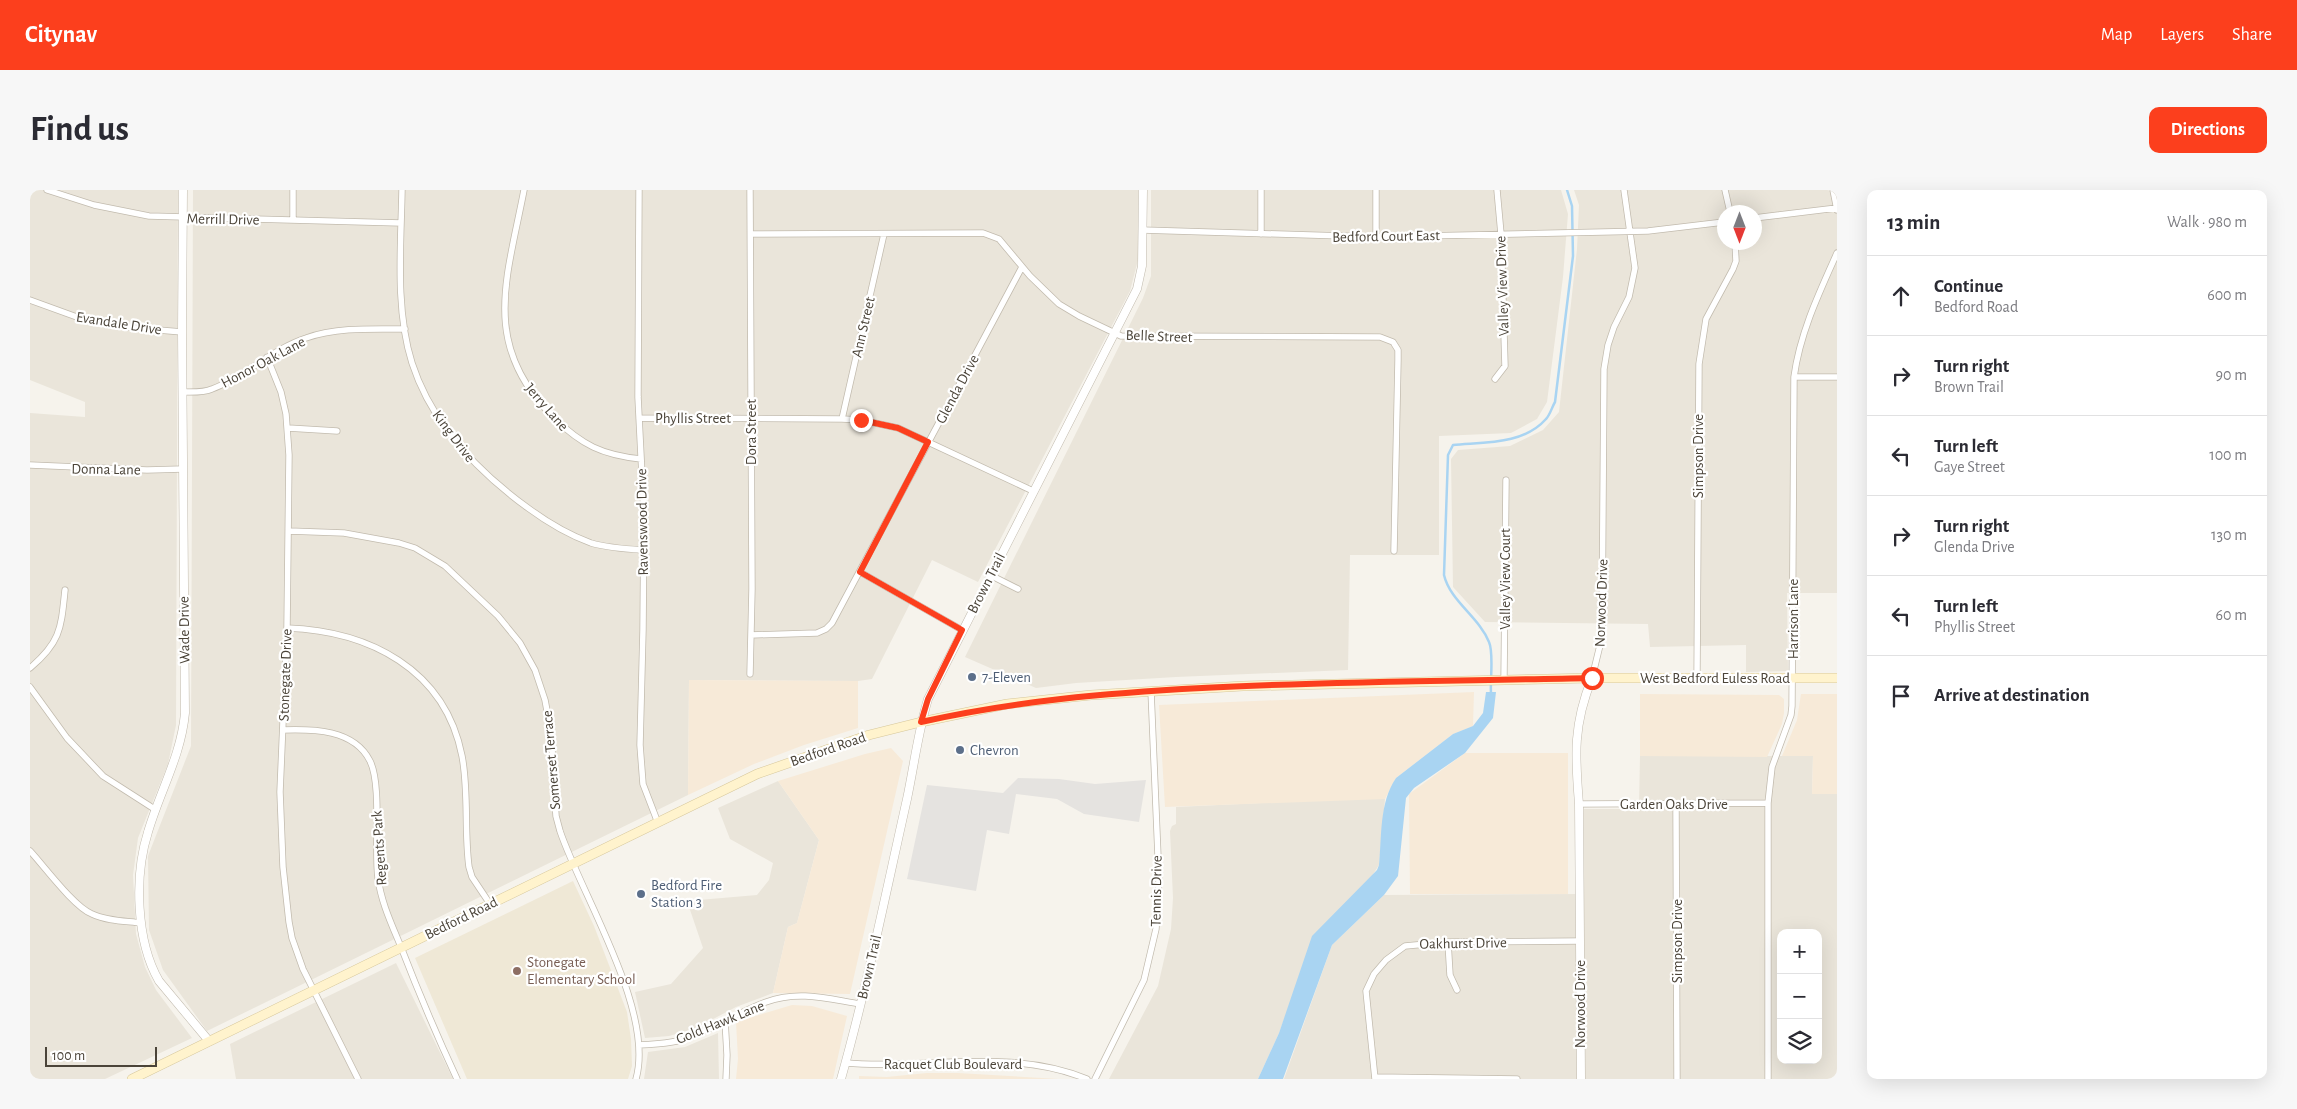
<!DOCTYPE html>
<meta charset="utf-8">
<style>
body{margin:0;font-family:"Alegreya Sans",sans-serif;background:#f7f7f7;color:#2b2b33}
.controls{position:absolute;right:15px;bottom:15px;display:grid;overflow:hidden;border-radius:10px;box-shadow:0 5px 20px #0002}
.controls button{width:45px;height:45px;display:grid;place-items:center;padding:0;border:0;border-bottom:1px solid #e1e1e2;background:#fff;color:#2b2b33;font:25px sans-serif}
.compass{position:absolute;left:1687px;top:15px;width:45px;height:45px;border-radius:50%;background:#fff;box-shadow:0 5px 20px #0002;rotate:180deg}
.scale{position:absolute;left:15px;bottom:12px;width:112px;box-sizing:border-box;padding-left:5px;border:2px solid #4b4439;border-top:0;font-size:14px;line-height:18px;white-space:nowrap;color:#4b4439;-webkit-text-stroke:4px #fff;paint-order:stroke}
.stop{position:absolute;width:15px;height:15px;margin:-11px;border:4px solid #fc3f1d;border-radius:50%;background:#fff}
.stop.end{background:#fc3f1d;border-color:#fff;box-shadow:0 1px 5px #0008}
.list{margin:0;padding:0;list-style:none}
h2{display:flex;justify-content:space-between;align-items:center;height:65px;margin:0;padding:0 20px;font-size:21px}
h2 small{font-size:16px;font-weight:400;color:#7c7c81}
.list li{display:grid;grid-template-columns:32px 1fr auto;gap:15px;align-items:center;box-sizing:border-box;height:80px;padding:0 20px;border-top:1px solid #e1e1e2}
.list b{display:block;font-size:19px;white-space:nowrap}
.list p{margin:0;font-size:16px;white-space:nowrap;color:#7c7c81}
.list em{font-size:16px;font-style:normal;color:#7c7c81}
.icon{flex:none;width:28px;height:28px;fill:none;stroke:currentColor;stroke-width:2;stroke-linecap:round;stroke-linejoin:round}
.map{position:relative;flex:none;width:1807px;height:889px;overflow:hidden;border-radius:10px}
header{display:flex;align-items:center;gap:30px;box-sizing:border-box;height:70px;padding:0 25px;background:#fc3f1d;color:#fff}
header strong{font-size:24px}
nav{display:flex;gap:28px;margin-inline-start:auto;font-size:18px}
.intro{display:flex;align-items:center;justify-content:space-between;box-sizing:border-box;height:120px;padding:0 30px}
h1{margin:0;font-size:35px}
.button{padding:12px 22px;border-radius:10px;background:#fc3f1d;color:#fff;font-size:18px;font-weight:700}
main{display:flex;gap:30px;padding:0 30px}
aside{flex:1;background:#fff;border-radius:10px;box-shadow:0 5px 20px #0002}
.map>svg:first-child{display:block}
.residential{fill:#eae5da;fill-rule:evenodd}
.commercial{fill:#f7ead8}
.education{fill:#efe8d6}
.parking{fill:#e5e3e0}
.water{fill:#a9d4f2}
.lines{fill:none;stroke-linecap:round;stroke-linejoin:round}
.stream{stroke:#a9d4f2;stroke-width:2.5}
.minor-casing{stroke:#c2bbae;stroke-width:7}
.tertiary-casing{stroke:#c2bbae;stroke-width:9}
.secondary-casing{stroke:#d6c79b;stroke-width:10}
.minor{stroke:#fff;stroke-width:5.5}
.tertiary{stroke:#fff;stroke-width:8}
.secondary{stroke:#fff3cd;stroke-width:9}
.route{stroke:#fc3f1d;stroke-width:6}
.service-dot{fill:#5c6f8a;stroke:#fff;stroke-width:2}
.education-dot{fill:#8d6e63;stroke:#fff;stroke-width:2}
.labels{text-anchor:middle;stroke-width:4.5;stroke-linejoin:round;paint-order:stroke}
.street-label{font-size:15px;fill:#4b4439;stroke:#fff}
.service-label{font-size:15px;fill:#4e5e75;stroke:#fff;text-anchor:start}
.education-label{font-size:15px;fill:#785e54;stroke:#fff;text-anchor:start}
</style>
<header>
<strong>Citynav</strong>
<nav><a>Map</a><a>Layers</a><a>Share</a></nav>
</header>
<div class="intro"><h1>Find us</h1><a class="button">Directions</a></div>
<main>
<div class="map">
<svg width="1807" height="889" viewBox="0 0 1807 889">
<rect width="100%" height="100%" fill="#f6f3ec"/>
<path class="residential" d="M0,0H148L146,535L138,574L108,648L103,685L106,744L115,777L126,800L162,848L75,889H0V223L55,227V212L0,190Z
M163,0H1108V70L1100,101L948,392L902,370L842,489L828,491L659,490L658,605L177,841L133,780L119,740L118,666L161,556Z
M1121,0H1531L1538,24L1533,87L1517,212L1507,229L1481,243L1409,246V365H1320L1318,480L1146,487L1046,493L1006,498L935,467L1113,108L1121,86Z
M1544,0H1807V403H1757L1758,481L1716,482V455L1620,457L1618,434L1455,432L1423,397L1421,269L1428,260L1480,256L1513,240L1529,222L1547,59L1549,15ZM1694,22H1724V52H1694Z
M1610,566H1783L1782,603L1807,604V889H1254L1302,755L1354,705L1553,704L1554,619H1609ZM1751,743H1788V870H1751Z
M748,591L789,650L767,733L758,737L743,803L706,817L666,838L639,846L615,848L605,802L641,794L673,758L657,711L727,705L739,690L743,673L700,649L688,618Z
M1315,609H1355L1349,675L1259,816L1249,843L1228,889H1079L1128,796L1141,739L1143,708L1140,641L1142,636L1146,634V617Z
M366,773L423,889H206L200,854Z
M688,843L689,889H614L618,862L655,857Z"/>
<path class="commercial" d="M659,490L828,491V538L774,555L724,574L658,605Z
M1444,502L1443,536L1423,544L1366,588L1355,609L1135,617L1129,515Z
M1610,504L1749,505L1754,509V523L1752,534L1737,567L1610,566Z
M1771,504H1807V604H1782L1783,566H1752L1767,530Z
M861,558L873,571L820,804L743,803L758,737L767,733L789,650L748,591L835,564Z
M1435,563H1538V704H1380L1379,604Z
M762,815L782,816L817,826L803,889H706L708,869L706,832Z
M897,883H928L1029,889H829V886L857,887Z"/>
<path class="education" d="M543,691L564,736L597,822L601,849L602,876L598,889H437L385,768Z"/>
<path class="parking" d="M988,588L1029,589L1065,594L1116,590L1109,632L1054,624L1027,609L986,604L979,644L957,640L946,701L877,689L897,595L973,603Z"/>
<path class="water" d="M1456,502H1466L1463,528L1435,563L1384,598L1376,608L1368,686L1354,705L1302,755L1253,889H1228L1249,843L1282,746L1347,680L1349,675C1352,646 1349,613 1366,588L1423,544L1443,536L1453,523Z"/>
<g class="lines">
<path class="stream" d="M1461,503C1460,490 1464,463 1459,452C1449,427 1420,411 1414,385L1418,265L1423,255C1454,252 1493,255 1516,229C1520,225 1522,217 1525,212L1543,66L1542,16L1537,0"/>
<defs>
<path id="minor" d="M17,0L64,15L119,26L371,33
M372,0C371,56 365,119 382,173C402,235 447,281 498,318C517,332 539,345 561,353C578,358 596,359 613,360
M494,0C477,89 450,155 524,228C552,255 572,265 611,269
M609,0L608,207L614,325L613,440L610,555L613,594L628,633
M720,0L722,399L720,484
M1231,0V44
M1346,0V47
M1695,0L1700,22
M1803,0L1807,20
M1724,28L1807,18
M263,29V0
M1112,40L1346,47L1618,41L1694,32
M721,44L953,43L969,49L1000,86L1029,114L1049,126L1091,146L1350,147L1363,152L1368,160V170L1364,361
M0,110L55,130L105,138L152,142
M237,167L251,202L256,224L259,265L257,438L250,602L253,677L259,732L262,748L273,779L328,889
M1764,187H1807
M1465,189L1475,176L1471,44L1467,0
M152,202C162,202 173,203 182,199C215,187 242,159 276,148C307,137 343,139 375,139
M609,228L812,229L831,230L868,238L1003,301
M812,229L854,44
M258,238L307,241
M0,275L117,280L153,279
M259,341L314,343L369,353L385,358L415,376L468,426L490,453L505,480L515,510L521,542L526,626L530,641C552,706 625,821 606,889
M830,382L932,440
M960,385L988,399
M257,438C339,441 415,479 432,566C439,602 434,640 439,677L442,687L460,714
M721,445L787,443L796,439L802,433L992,77
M0,478C31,452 31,438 35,400
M1562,488L1572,447L1574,179L1578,155L1584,137L1599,107L1605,78L1594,0
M1667,488L1669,174L1676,129L1703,79L1706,71L1705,52
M1474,489L1476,290
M0,497L37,548L73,586L126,620
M253,540C283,539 324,539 340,571C352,595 344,659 348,688C351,712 362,735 371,757C388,801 407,846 427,889
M1549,614L1738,613
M1646,614L1647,889
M0,661C14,676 44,717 62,724C77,731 95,731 111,733
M1418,752L1420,785L1427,800
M695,830L697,865L696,889
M609,855C622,854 635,854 647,851C678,843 706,823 736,812C769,800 798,809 831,814
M816,873C897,880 979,857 1057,889
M1345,887L1487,889
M1065,889L1114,790L1126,739L1129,690L1121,501
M1345,889L1336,801L1344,784L1356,770L1375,756L1418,752L1550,751
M1738,889V613L1742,577L1761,525L1762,516L1764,187C1770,143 1789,103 1807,63"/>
<path id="tertiary" d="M153,0L152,142L155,523C151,566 130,601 118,642C104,686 106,751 129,791L179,851
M811,889C837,797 856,702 877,609C884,576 888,542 898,509L1107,99L1112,76L1113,0
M1551,889L1549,614C1545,565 1543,535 1562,488"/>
<path id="secondary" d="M102,889L727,584L839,545L891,532L977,514L1061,505L1213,496L1562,488H1807"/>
</defs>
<use href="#minor" class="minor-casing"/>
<use href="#tertiary" class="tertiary-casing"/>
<use href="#secondary" class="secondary-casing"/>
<use href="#minor" class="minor"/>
<use href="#tertiary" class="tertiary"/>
<use href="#secondary" class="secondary"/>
</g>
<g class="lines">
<path class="route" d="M831,230L868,238L898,252L830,382L932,440L898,509L891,532C984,511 1077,503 1172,498C1302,491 1432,491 1562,488"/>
</g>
<g class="service-dot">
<circle cx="942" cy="487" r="5"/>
<circle cx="930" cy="560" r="5"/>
<circle cx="611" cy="704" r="5"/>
</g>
<circle class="education-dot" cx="487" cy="781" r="5"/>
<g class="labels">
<g class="street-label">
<text transform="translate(193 29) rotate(1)" y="5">Merrill Drive</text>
<text transform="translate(1356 46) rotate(-1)" y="5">Bedford Court East</text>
<text transform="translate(1472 96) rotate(-92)" y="5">Valley View Drive</text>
<text transform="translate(89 133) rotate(9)" y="5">Evandale Drive</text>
<text transform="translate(833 137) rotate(-77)" y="5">Ann Street</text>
<text transform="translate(1129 146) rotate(2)" y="5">Belle Street</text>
<text transform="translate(233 172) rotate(-28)" y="5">Honor Oak Lane</text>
<text transform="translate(927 199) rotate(-62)" y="5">Glenda Drive</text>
<text transform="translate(517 217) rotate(49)" y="5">Jerry Lane</text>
<text x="663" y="233">Phyllis Street</text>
<text transform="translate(721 242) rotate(-90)" y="5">Dora Street</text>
<text transform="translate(424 246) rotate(53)" y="5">King Drive</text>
<text transform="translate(1668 266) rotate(-90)" y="5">Simpson Drive</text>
<text transform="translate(76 279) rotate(1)" y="5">Donna Lane</text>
<text transform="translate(612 332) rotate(-91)" y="5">Ravenswood Drive</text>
<text transform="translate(1475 389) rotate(-90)" y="5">Valley View Court</text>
<text transform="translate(956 393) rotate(-63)" y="5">Brown Trail</text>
<text transform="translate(1571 413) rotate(-88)" y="5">Norwood Drive</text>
<text transform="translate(1763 429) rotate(-90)" y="5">Harrison Lane</text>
<text transform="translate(154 440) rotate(-91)" y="5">Wade Drive</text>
<text transform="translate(255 485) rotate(-88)" y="5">Stonegate Drive</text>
<text x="1685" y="493">West Bedford Euless Road</text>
<text transform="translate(798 559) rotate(-19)" y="5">Bedford Road</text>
<text transform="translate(521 570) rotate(-95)" y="5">Somerset Terrace</text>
<text x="1644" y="619">Garden Oaks Drive</text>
<text transform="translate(349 658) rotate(-94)" y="5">Regents Park</text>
<text transform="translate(1126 701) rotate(-89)" y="5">Tennis Drive</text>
<text transform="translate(431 728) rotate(-26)" y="5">Bedford Road</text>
<text transform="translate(1647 751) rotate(-90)" y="5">Simpson Drive</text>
<text transform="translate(1433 753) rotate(-1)" y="5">Oakhurst Drive</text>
<text transform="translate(839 777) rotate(-77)" y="5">Brown Trail</text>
<text transform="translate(1550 814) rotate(-90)" y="5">Norwood Drive</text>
<text transform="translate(690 832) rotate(-22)" y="5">Gold Hawk Lane</text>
<text x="923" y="879">Racquet Club Boulevard</text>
</g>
<g class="service-label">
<text x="952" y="492">7-Eleven</text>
<text x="940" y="565">Chevron</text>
<text x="621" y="700">Bedford Fire<tspan x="621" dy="17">Station 3</tspan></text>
</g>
<g class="education-label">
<text x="497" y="777">Stonegate<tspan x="497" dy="17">Elementary School</tspan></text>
</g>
</g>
</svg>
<div class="controls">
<button>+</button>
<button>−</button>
<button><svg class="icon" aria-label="layers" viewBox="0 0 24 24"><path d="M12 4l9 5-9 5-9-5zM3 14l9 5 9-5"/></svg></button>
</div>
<svg class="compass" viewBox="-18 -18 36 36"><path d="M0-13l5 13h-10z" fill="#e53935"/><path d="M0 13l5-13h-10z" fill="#7c7c81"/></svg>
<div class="scale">100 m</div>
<div class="stop" style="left:1562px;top:488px"></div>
<div class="stop end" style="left:831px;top:230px"></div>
</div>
<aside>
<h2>13 min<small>Walk · 980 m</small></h2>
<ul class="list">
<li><svg class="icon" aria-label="ahead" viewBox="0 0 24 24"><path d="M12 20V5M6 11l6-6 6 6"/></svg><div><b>Continue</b><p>Bedford Road</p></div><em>600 m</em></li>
<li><svg class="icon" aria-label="right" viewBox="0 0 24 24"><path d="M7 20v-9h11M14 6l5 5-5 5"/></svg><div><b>Turn right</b><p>Brown Trail</p></div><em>90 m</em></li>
<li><svg class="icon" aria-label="left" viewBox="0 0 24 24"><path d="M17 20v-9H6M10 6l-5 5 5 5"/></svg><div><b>Turn left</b><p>Gaye Street</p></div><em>100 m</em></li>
<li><svg class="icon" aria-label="right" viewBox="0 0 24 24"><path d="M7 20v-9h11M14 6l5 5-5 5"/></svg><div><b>Turn right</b><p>Glenda Drive</p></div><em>130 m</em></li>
<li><svg class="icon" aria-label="left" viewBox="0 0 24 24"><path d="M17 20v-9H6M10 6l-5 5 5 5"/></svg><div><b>Turn left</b><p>Phyllis Street</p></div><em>60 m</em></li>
<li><svg class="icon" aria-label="arrive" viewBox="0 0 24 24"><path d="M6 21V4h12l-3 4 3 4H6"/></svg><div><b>Arrive at destination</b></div></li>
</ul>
</aside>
</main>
